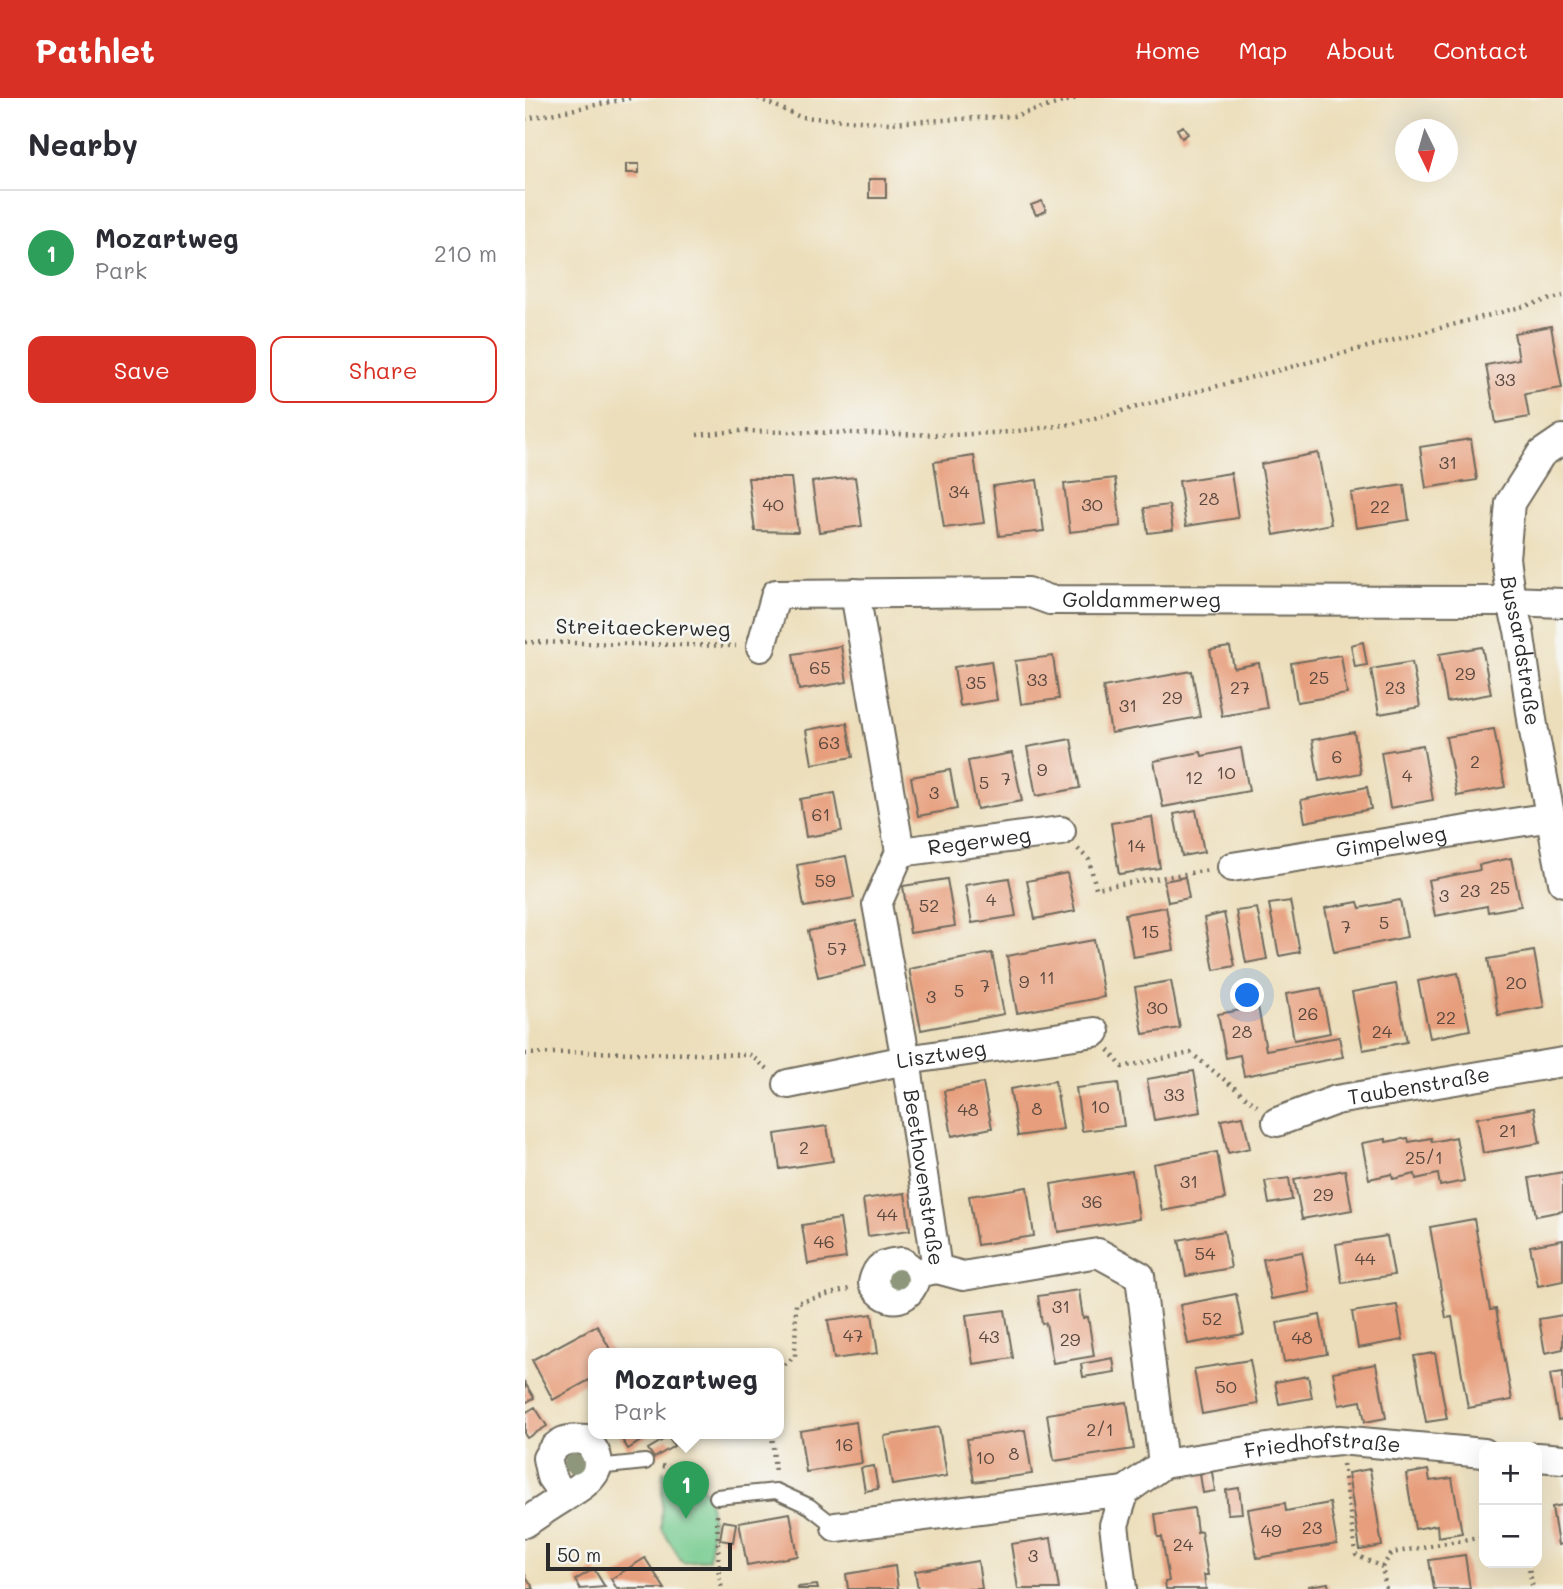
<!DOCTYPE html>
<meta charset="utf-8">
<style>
body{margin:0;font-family:Mali,sans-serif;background:#f2f2f3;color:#2b2b33}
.controls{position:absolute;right:21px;bottom:21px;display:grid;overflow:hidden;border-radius:14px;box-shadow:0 7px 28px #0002}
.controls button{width:63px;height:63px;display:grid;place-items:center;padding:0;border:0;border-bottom:2px solid #e1e1e2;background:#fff;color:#2b2b33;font:35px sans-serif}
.compass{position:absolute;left:870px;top:21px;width:63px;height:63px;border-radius:50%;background:#fff;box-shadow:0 7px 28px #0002;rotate:175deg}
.scale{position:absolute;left:21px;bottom:18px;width:186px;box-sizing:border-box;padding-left:7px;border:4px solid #2b2b2b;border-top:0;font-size:19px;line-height:24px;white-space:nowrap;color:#2b2b2b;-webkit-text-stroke:5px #f6f6f2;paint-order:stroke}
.you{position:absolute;left:723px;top:898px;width:24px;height:24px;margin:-18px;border:5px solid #fff;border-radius:50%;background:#1a73e8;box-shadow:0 0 0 10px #1a73e833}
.badge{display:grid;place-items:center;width:46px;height:46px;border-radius:50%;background:#d93025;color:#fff;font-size:23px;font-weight:700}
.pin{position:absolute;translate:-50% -58px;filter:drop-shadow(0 2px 4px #0008)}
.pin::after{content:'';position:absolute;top:37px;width:24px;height:21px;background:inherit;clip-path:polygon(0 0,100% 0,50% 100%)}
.popup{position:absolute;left:63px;top:1250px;width:196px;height:91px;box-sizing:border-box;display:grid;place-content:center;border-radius:14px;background:#fff;filter:drop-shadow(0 2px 5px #0005);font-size:23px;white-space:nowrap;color:#7c7c81}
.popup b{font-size:26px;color:#2b2b33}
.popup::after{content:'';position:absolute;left:50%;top:100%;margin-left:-14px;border:14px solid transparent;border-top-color:#fff}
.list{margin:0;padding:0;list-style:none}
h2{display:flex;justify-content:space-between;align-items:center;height:91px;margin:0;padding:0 28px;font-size:30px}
h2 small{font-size:23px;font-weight:400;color:#7c7c81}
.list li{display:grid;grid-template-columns:46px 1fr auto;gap:21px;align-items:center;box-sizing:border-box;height:126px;padding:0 28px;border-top:2px solid #e1e1e2}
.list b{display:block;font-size:26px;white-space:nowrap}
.list p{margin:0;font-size:23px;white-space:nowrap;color:#7c7c81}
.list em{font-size:23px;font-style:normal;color:#7c7c81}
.actions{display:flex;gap:14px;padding:21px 28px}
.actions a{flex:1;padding:16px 0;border:2px solid #d93025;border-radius:14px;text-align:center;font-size:24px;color:#d93025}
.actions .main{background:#d93025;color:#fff}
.map{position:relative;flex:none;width:1038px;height:1491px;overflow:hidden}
header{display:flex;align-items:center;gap:42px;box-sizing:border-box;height:98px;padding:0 35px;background:#d93025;color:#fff}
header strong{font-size:33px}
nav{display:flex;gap:38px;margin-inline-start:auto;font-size:24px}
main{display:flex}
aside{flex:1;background:#fff}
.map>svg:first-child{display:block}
.green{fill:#76cb8f;stroke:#507b5d;stroke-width:2}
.building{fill:#e79e7b}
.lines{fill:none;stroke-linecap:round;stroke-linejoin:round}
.lane-casing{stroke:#6f6a5d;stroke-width:18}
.street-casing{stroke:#6f6a5d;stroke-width:32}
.path{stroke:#6f6a5d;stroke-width:4.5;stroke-dasharray:2 5;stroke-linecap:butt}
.lane{stroke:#fff;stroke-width:14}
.street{stroke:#fff;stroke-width:28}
.tree{fill:#8e967c}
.labels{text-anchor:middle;stroke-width:5;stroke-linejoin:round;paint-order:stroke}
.number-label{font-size:18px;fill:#5a483f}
.street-label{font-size:21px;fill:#2b2b2b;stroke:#f6f6f2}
</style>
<header>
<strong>Pathlet</strong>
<nav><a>Home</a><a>Map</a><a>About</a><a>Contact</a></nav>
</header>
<main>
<aside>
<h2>Nearby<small></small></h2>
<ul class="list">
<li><span class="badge" style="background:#2e9e5b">1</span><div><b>Mozartweg</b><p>Park</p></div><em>210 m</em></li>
</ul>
<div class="actions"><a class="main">Save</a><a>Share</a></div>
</aside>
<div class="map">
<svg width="1038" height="1491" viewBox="0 0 1038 1491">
<rect width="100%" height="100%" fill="#f6f6f2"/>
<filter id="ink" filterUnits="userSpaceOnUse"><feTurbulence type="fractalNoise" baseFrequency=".0143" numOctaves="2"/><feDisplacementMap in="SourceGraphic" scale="14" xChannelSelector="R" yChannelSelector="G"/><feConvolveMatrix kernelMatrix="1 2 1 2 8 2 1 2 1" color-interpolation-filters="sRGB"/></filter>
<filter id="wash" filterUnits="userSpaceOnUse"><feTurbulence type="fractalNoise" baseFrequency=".00686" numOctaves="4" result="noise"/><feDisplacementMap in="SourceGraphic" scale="28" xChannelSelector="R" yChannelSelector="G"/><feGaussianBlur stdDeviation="1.57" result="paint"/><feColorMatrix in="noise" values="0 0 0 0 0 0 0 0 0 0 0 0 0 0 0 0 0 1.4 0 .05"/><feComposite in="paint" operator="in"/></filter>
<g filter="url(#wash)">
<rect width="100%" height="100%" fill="#ecdeba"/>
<path class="green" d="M138,1373C147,1375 158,1375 165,1379C194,1392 186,1436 184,1461L158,1465L136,1430Z"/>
<g id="blocks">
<path class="building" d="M658,28L663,36L657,40L652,31Z
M101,66H114V75H101Z
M344,81H361V100H344Z
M517,103L521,113L511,117L506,107Z
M1026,228L1037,290L1000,296L1004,319L971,325L961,267L994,261L989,235Z
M946,341L952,382L901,390L895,349Z
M793,355L806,426L749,437L736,366Z
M449,358L459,425L419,430L409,364Z
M706,375L713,420L661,428L654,383Z
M330,379L337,428L294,434L287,384Z
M223,380H266L273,434L230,433Z
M590,380L596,428L545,434L539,386Z
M512,382L519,433L474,438L468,388Z
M879,387L884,422L831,430L826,395Z
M644,407L648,432L623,435L619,410Z
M838,544L842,567L830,569L826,547Z
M316,548L322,584L274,592L268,556Z
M705,549L709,570L734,565L742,610L697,618L685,552Z
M957,549L966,596L922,604L914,556Z
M816,557L822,596L772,604L766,565Z
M528,558L534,601L496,606L490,563Z
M466,563L472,602L435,608L429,569Z
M887,564L895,609L854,616L846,571Z
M667,573L675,619L586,635L578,589Z
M322,625L328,659L287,666L281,632Z
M969,631L980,689L932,698L921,639Z
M829,634L836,675L794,683L787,642Z
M546,641L555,690L511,698L502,649Z
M898,647L908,702L865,710L856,654Z
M716,650L724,693L638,709L629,663L676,654L677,658Z
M487,655L497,703L452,711L443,663Z
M425,672L432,711L393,718L386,679Z
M842,689L846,711L780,724L776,702Z
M310,695L317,733L281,739L275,701Z
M671,712L679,754L657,758L649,716Z
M627,719L635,770L594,776L586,725Z
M321,758L329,800L279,809L272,767Z
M986,760L996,808L963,814L962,808L910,818L903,782L955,772L954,767Z
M542,775L550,813L510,821L502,783Z
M660,779L664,800L643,804L639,783Z
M484,780L491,818L447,825L440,787Z
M422,781L430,828L385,835L378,788Z
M875,802L882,839L809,854L800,810L833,804L835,810Z
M765,803L775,854L754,858L744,806Z
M641,809L649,852L608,859L600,816Z
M732,810L742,861L721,865L711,813Z
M699,815L710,868L689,872L679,820Z
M331,823L341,868L293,879L283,833Z
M569,842L579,899L492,915L482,858Z
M1009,853L1019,909L973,917L963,861Z
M467,855L479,916L396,932L384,871Z
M933,875L945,932L905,940L893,883Z
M646,883L655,930L618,936L610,889Z
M871,886L882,944L838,952L827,894Z
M796,890L805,935L769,942L761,896Z
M733,909L741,952L814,939L818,959L719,978L715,957L701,960L693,916Z
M669,973L676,1014L629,1022L622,981Z
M530,983L538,1031L493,1038L485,991Z
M458,985L467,1030L427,1038L419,993Z
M593,985L599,1028L557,1033L551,990Z
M1009,1010L1015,1045L958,1055L952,1020Z
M718,1018L725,1050L703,1055L696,1022Z
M302,1028L308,1063L255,1071L250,1036Z
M931,1039L939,1083L915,1088L913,1076L891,1081L890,1076L868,1081L867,1076L844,1081L837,1045L861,1041V1044L883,1040L884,1044L906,1040L907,1044Z
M692,1054L700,1101L637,1113L628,1066Z
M820,1072L827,1112L777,1121L769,1081Z
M607,1073L614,1121L533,1134L526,1086Z
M1038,1074V1113L1011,1118L1004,1080Z
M764,1080L767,1102L744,1106L740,1083Z
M502,1089L509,1138L452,1147L444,1098Z
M380,1095L385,1132L343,1138L338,1101Z
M315,1121L321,1160L283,1166L277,1127Z
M949,1121L965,1212L971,1211L987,1302L943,1310L927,1219L921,1220L905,1129Z
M699,1133L706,1170L661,1178L654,1142Z
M862,1138L869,1177L817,1185L811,1146Z
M1038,1142V1183L1013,1188L1005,1148Z
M777,1154L785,1194L746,1201L738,1161Z
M554,1192L558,1220L563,1219L569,1258L528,1265L521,1225L517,1226L513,1198Z
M711,1196L719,1236L663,1246L655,1207Z
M872,1207L878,1242L833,1250L827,1214Z
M480,1212L488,1260L448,1266L441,1217Z
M347,1216L353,1255L309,1261L303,1222Z
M795,1217L802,1256L759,1264L752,1225Z
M1038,1217V1251L1020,1255L1014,1221Z
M72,1227L87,1255H68V1280L28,1302L7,1262Z
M910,1255L922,1321L901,1324L889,1258Z
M588,1260L590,1274L558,1279L556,1266Z
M725,1262L733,1306L677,1316L669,1271Z
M851,1266L861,1320L840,1324L836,1303L814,1307L808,1274Z
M1038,1274V1321L1033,1322L1025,1276Z
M783,1278L787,1300L754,1306L750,1284Z
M0,1285L9,1300L0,1305Z
M602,1304L609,1351L529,1363L522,1316Z
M10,1309L22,1328L2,1340L0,1337V1315Z
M331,1324L337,1365L281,1374L275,1333Z
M414,1329L422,1378L367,1387L359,1338Z
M500,1332L507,1376L449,1384L442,1341Z
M93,1335H128L103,1351Z
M143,1339L149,1348L129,1360L123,1351Z
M349,1368L353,1391L340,1393L336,1370Z
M845,1371L857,1448L835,1452L823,1375Z
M903,1372L905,1383L927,1380L937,1435L913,1439L912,1427L890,1431L881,1376Z
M687,1374L690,1393L678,1395L675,1376Z
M714,1390L717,1415L703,1416L701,1392Z
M760,1405L761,1413L805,1405L812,1446L732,1460L723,1411Z
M1038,1407V1446L1033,1447L1027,1409Z
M669,1410L672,1434L676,1433L683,1477H679L681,1491H641L640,1484L644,1483L637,1439H633L630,1416Z
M265,1415L273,1458L222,1467L214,1424Z
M198,1423L211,1425L208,1444L195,1442Z
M526,1440L534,1491H493L486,1446Z
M940,1457L945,1491H909L904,1462Z
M120,1460L140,1491H92L86,1481Z
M453,1463L457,1491H393L390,1473Z
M370,1468L373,1491H323L321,1476Z
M69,1471L80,1489L55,1491L50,1482Z
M0,1477L9,1491H0Z
M803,1485L804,1491H783V1488Z
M292,1487L293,1491H273L272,1489Z"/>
</g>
</g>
<g filter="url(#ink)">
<use href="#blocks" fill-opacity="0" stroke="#6f6a5d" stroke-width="2"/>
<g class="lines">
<defs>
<path id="lane" d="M72,1369L120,1364
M192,1399L251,1393L284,1408L311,1429"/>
<g id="street">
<path id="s1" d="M1038,341L1016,356L985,405L980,460L986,503L994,532L1008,628L1038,784"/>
<path id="s2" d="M330,495L375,754L352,806L381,962L412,1171L438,1178L573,1155L615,1178L638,1366L600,1393L589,1427L597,1491"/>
<path id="s3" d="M236,549L251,496L503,494L525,502L986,503L1038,505"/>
<path id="s4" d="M375,754L536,733"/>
<path id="s5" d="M707,769L1026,719"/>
<path id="s6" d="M263,986L381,962L570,934"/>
<path id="s7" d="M752,1024L811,1002L1038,964"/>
<path d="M391,1175C388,1203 363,1210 348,1185C352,1166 359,1166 377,1164L391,1175L412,1171"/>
<path d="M1012,1359L1038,1361"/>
<path id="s8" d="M638,1366L749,1349L814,1342L959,1355"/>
<path d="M0,1425C13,1416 25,1408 38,1400C62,1385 88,1371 61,1342C42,1340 32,1342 22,1360L26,1379L40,1399"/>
<path d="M311,1429L600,1393"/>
</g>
</defs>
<use href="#lane" class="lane-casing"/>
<use href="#street" class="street-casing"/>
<path class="path" d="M233,0L275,19L364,25L489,18L552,0
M0,21L106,0
M172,337L213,333L426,337L485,334L547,326L1038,198
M0,544L211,548
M553,751L564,762L571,790L685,772
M584,952L597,969L666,955L732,1008
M0,956L56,954L225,957L243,971
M254,1271L270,1258L271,1205L324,1191
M247,1335L250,1376
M818,1366L831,1457L857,1469L861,1491
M137,1368L174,1377L180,1385
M192,1417L194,1478L197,1491
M1003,1465L1008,1491
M857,1469L867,1455L959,1438"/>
<use href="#lane" class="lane"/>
<use href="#street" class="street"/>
</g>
<g class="tree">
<circle cx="373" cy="1181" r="10"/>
<circle cx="49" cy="1366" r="10"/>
</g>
</g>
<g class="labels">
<g class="number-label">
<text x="980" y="288">33</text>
<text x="923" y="371">31</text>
<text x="434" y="400">34</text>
<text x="684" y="407">28</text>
<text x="248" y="413">40</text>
<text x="567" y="413">30</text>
<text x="855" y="415">22</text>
<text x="295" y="576">65</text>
<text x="940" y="582">29</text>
<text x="794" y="586">25</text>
<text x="512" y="588">33</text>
<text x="451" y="591">35</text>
<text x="715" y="596">27</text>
<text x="870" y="596">23</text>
<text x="647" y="606">29</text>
<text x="603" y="614">31</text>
<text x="304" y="651">63</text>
<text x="812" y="665">6</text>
<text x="950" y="670">2</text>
<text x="517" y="678">9</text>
<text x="701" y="681">10</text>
<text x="882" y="684">4</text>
<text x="669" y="686">12</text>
<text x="481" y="687">7</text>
<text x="459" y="691">5</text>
<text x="409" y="701">3</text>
<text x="296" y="723">61</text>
<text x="611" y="754">14</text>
<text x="300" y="789">59</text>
<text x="975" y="796">25</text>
<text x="945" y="799">23</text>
<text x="919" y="804">3</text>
<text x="466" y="808">4</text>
<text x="404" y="814">52</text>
<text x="859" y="831">5</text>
<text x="821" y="835">7</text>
<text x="625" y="840">15</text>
<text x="312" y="857">57</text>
<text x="522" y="886">11</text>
<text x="499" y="890">9</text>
<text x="991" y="891">20</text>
<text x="460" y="894">7</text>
<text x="434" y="899">5</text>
<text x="406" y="905">3</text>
<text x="632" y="916">30</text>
<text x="783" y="922">26</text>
<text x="921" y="926">22</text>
<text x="717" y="940">28</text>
<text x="857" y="940">24</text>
<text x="649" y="1003">33</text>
<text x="575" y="1015">10</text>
<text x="512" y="1017">8</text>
<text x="443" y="1018">48</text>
<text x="983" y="1039">21</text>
<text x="279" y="1056">2</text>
<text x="899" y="1066">25/1</text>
<text x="664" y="1090">31</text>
<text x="798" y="1103">29</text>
<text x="567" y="1110">36</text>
<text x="362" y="1123">44</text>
<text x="299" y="1150">46</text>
<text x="680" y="1162">54</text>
<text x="840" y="1167">44</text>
<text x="536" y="1215">31</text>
<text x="687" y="1227">52</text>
<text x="328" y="1244">47</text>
<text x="464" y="1245">43</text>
<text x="777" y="1246">48</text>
<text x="545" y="1248">29</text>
<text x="701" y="1295">50</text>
<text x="575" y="1338">2/1</text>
<text x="319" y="1353">16</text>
<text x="489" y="1362">8</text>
<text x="460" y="1366">10</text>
<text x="787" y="1436">23</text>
<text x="746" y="1439">49</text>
<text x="658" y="1453">24</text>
<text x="508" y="1464">3</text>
</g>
<g class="street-label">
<text dy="7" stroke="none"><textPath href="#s3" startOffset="422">Goldammerweg</textPath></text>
<text transform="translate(118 530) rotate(1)" y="7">Streitaeckerweg</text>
<text dy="7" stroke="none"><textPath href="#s1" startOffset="234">Bussardstraße</textPath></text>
<text dy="7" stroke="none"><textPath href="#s4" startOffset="80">Regerweg</textPath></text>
<text dy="7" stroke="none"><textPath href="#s5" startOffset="161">Gimpelweg</textPath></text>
<text dy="7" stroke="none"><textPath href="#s6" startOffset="156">Lisztweg</textPath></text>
<text dy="7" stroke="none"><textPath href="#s7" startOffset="147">Taubenstraße</textPath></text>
<text dy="7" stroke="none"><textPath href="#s2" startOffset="597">Beethovenstraße</textPath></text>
<text dy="7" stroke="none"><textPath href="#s8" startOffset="161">Friedhofstraße</textPath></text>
</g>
</g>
</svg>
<div class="controls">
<button>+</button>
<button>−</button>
</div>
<svg class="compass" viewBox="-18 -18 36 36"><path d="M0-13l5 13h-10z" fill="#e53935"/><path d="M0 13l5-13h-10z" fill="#7c7c81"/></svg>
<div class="scale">50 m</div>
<div class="you"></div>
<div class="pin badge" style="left:161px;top:1421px;background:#2e9e5b">1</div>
<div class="popup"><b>Mozartweg</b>Park</div>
</div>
</main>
